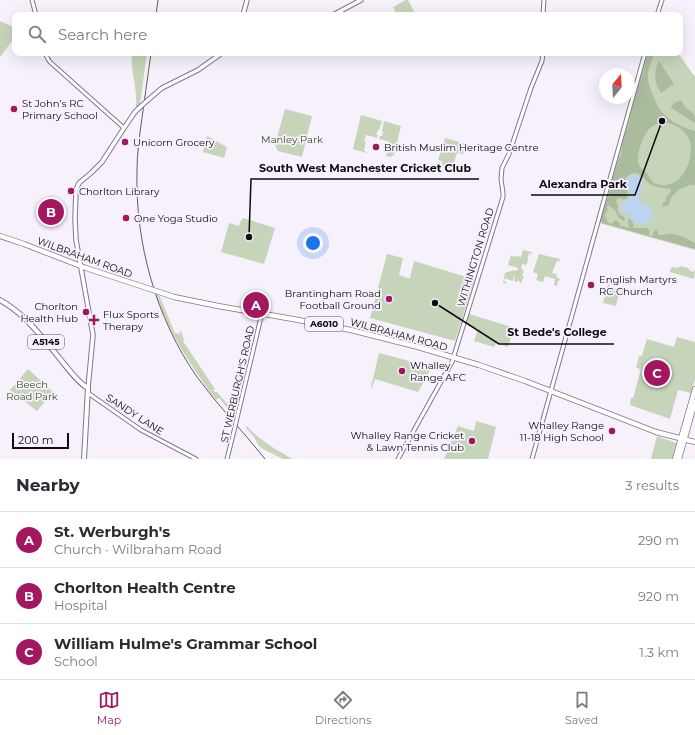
<!DOCTYPE html>
<meta charset="utf-8">
<style>
body{margin:0;font-family:Montserrat,sans-serif;background:#f7f7f7;color:#2b2b33}
.compass{position:absolute;left:599px;top:68px;width:36px;height:36px;border-radius:50%;background:#fff;box-shadow:0 4px 16px #0002;rotate:18deg}
.scale{position:absolute;left:12px;bottom:10px;width:57px;box-sizing:border-box;padding-left:4px;border:2px solid #0f0b13;border-top:0;font-size:11px;line-height:14px;white-space:nowrap;color:#0f0b13;-webkit-text-stroke:3px #f7f1fc;paint-order:stroke}
.you{position:absolute;left:313px;top:243px;width:14px;height:14px;margin:-10px;border:3px solid #fff;border-radius:50%;background:#1a73e8;box-shadow:0 0 0 6px #1a73e833}
.badge{display:grid;place-items:center;width:26px;height:26px;border-radius:50%;background:#a21760;color:#fff;font-size:13px;font-weight:700}
.pin{position:absolute;translate:-50% -50%;border:2px solid #fff;box-shadow:0 1px 4px #0006}
.list{margin:0;padding:0;list-style:none}
h2{display:flex;justify-content:space-between;align-items:center;height:52px;margin:0;padding:0 16px;font-size:17px}
h2 small{font-size:13px;font-weight:400;color:#7c7c81}
.list li{display:grid;grid-template-columns:26px 1fr auto;gap:12px;align-items:center;box-sizing:border-box;height:56px;padding:0 16px;border-top:1px solid #e1e1e2}
.list b{display:block;font-size:15px;white-space:nowrap}
.list p{margin:0;font-size:13px;white-space:nowrap;color:#7c7c81}
.list em{font-size:13px;font-style:normal;color:#7c7c81}
.icon{flex:none;width:22px;height:22px;fill:none;stroke:currentColor;stroke-width:2;stroke-linecap:round;stroke-linejoin:round}
.map{position:relative;flex:none;width:695px;height:459px;overflow:hidden}
.search{position:absolute;background:#fff;box-shadow:0 4px 16px #0002;left:12px;right:12px;top:12px;height:44px;display:flex;align-items:center;gap:10px;box-sizing:border-box;padding:0 14px;border-radius:8px;color:#7c7c81;font-size:15px}
.sheet{height:220px;background:#fff}
nav{display:flex;justify-content:space-around;align-items:center;box-sizing:border-box;height:56px;border-top:1px solid #e1e1e2;background:#fff;font-size:11px;color:#7c7c81}
nav a{display:grid;justify-items:center;gap:2px}
nav .on{color:#a21760}
.map>svg:first-child{display:block}
.green{fill:#c6d5ba}
.forest{fill:#abbc9d;fill-rule:evenodd}
.water{fill:#bdd3ef}
.lines{fill:none;stroke-linecap:round;stroke-linejoin:round}
.tertiary-casing{stroke:#81758d;stroke-width:5}
.secondary-casing{stroke:#81758d;stroke-width:5.5}
.primary-casing{stroke:#81758d;stroke-width:6}
.trunk-casing{stroke:#81758d;stroke-width:6}
.tertiary{stroke:#fff;stroke-width:3}
.secondary{stroke:#fff;stroke-width:3.5}
.primary{stroke:#fff;stroke-width:4}
.trunk{stroke:#fff;stroke-width:4.5}
.tram{stroke:#615c65;stroke-width:1}
.tertiary-bridge-casing{stroke:#81758d;stroke-width:5;stroke-linecap:butt}
.secondary-bridge-casing{stroke:#81758d;stroke-width:5.5;stroke-linecap:butt}
.trunk-bridge-casing{stroke:#81758d;stroke-width:6;stroke-linecap:butt}
.tertiary-bridge{stroke:#fff;stroke-width:3}
.secondary-bridge{stroke:#fff;stroke-width:3.5}
.trunk-bridge{stroke:#fff;stroke-width:4.5}
.poi-dot{fill:#a21760;stroke:#f7f1fc;stroke-width:1.5}
.labels{text-anchor:middle;stroke-width:3.5;stroke-linejoin:round;paint-order:stroke}
.shield{fill:#f7f1fc;stroke:#555059;stroke-width:1}
.shield-label{font-size:9px;font-weight:bold;fill:#0f0b13}
.poi-label{font-size:10px;fill:#0f0b13;stroke:#f7f1fc;text-anchor:start}
.park-label{font-size:10px;fill:#3a5123;stroke:#f7f1fc}
.street-label{font-size:10px;fill:#0f0b13;stroke:#f7f1fc}
.leader{fill:none;stroke:#0f0b13;stroke-width:1.5}
.callout-dot{fill:#0f0b13;stroke:#f7f1fc;stroke-width:1.5}
.callout-label{font-size:11px;text-anchor:middle;font-weight:bold;fill:#0f0b13;stroke:#f7f1fc;stroke-width:3.5;stroke-linejoin:round;paint-order:stroke}
</style>
<div class="map">
<svg width="695" height="459" viewBox="0 0 695 459">
<rect width="100%" height="100%" fill="#f7f1fc"/>
<path class="green" d="M406,0H408L416,15H397L393,7Z
M0,21L15,28V37L0,57Z
M132,53H147L140,104L136,107C138,89 130,72 132,53Z
M647,53H678L695,77V250L599,223Z
M285,109L312,116L302,157L278,151L275,145Z
M361,115L382,121L379,130H378L376,135H378L377,138L366,135L364,141H366L364,151L367,152V153L353,149Z
M384,121L401,126L394,155L391,157L386,156L390,142L379,139L380,136H382L383,132L382,131Z
M207,136L227,147L224,158L203,152Z
M445,138L470,145L469,148L465,147L463,154L457,153L452,168H443L442,161L438,160Z
M243,218L275,228L264,264L221,252L229,223L239,226L240,222Z
M523,250L532,252V254L529,253L527,264L525,265L522,264L521,269L523,270V271L524,272L522,275L524,276L521,283L519,282V279L518,281L515,282L514,280L515,276H514L513,280L512,281L505,278L504,281L506,282L505,284L503,283L505,273L514,270L517,271L518,268L508,265L511,255L512,256H513L517,257V256L521,257Z
M387,254L403,258L399,275L408,278H410L414,261L473,279L474,281L455,341L370,318Z
M539,254L560,259L559,263V261H557L552,273L557,274L556,277L559,278L558,279H560L559,281H558L557,286L554,285L555,279L545,276L543,282L536,280L538,274L533,272Z
M682,266L683,267L688,268L692,272L695,270L694,279L670,272V269H671L672,267L676,268Z
M611,274L609,286L620,290L616,306L603,303Z
M157,295H159L175,333L179,334L181,336L179,332L181,331L184,340L183,341L215,389L213,390L215,392H217L236,414L235,417L219,398L216,400L204,384L203,382C185,356 165,325 157,295Z
M469,314L515,328L514,331L516,332L515,335L512,334L508,347L496,343L494,347L474,341L478,329L466,324Z
M677,337L695,342V379L691,393L678,390L670,419L630,405L631,398H633L641,369L636,368L639,356H642L647,339L674,347Z
M379,353L432,367L418,392L375,379L372,388L371,387Z
M28,369L53,392L37,411L10,390Z
M476,421L496,427L488,459H444L458,426L474,431Z
M247,426C259,440 276,450 293,459H283L263,449L259,446L254,437L246,428Z
M657,436L676,443V445L672,459H651Z"/>
<path class="forest" d="M648,53H654C652,61 647,70 648,80C649,86 652,94 655,100C657,102 657,106 659,108C665,119 683,128 695,131V185C683,185 671,193 669,205L662,207L663,203L665,202L666,198L671,191V189C663,188 655,188 649,183C642,178 638,168 628,176C625,178 625,181 623,184L627,190L628,197L624,200L620,198L617,199L616,202L618,205C617,212 619,214 625,218L624,221L619,218L614,209L608,205L607,207L608,210L605,215L608,222L611,224L616,220L619,223L621,227L623,226L628,228L629,225L628,221V219C633,219 633,224 634,228H647L649,230V236H652L654,231L657,229L658,234L660,235L661,234L664,235C674,231 685,238 695,243V249L602,223L601,221L602,214L612,186V181L619,158L621,155L622,144L630,119L631,114L639,84L643,72ZM663,122C683,125 694,137 690,158C687,172 677,187 661,185C658,184 655,184 653,182C649,179 649,175 646,172C644,170 642,170 641,168C634,160 640,147 643,139C647,129 653,124 663,122Z
M659,61L674,84L661,93C653,81 654,73 659,61Z
M681,100C683,103 685,107 687,109C695,114 695,114 695,123L671,108C672,103 676,102 681,100Z"/>
<path class="water" d="M632,175H637C648,185 639,188 639,199C642,203 648,204 651,209C657,223 634,234 630,213H623L620,207L622,203C627,200 632,199 631,192C627,185 622,181 632,175Z"/>
<g class="lines">
<defs>
<path id="tertiary" d="M32,0L36,15
M543,15L544,0
M657,15L662,0
M45,53L48,59L50,62L124,128
M88,393L141,430L196,459
M237,418L262,313
M227,459L235,427
M398,459L452,362L503,197V193L501,179L502,168L509,154L531,88L542,61L543,53
M532,459L645,53"/>
<path id="secondary" d="M243,15L247,0
M333,15L361,0
M148,100L162,88L198,70L222,53
M88,388L93,335L76,240L75,219L76,190L79,183L91,173L102,162L124,128L135,112L139,108"/>
<path id="primary" d="M0,300C23,313 35,329 52,349C61,359 77,383 88,388L84,459"/>
<path id="trunk" d="M0,236L24,244L86,268L150,289
M159,292L174,297L218,306L293,319L351,330L418,347L479,365L525,381L656,432L695,442
M675,459L695,389
M679,459L695,402"/>
</defs>
<use href="#tertiary" class="tertiary-casing"/>
<use href="#secondary" class="secondary-casing"/>
<use href="#primary" class="primary-casing"/>
<use href="#trunk" class="trunk-casing"/>
<use href="#tertiary" class="tertiary"/>
<use href="#secondary" class="secondary"/>
<use href="#primary" class="primary"/>
<use href="#trunk" class="trunk"/>
<path class="tram" d="M156,15L158,0
M151,53C148,77 144,101 141,125C139,140 137,155 137,171C135,243 156,318 197,377C218,406 243,431 265,459"/>
<defs>
<path id="tertiary-bridge" d="M235,427L237,418"/>
<path id="secondary-bridge" d="M139,108L148,100"/>
<path id="trunk-bridge" d="M150,289L159,292"/>
</defs>
<use href="#tertiary-bridge" class="tertiary-bridge-casing"/>
<use href="#secondary-bridge" class="secondary-bridge-casing"/>
<use href="#trunk-bridge" class="trunk-bridge-casing"/>
<use href="#tertiary-bridge" class="tertiary-bridge"/>
<use href="#secondary-bridge" class="secondary-bridge"/>
<use href="#trunk-bridge" class="trunk-bridge"/>
</g>
<g class="poi-dot">
<circle cx="14" cy="109" r="4"/>
<circle cx="125" cy="142" r="4"/>
<circle cx="376" cy="147" r="4"/>
<circle cx="71" cy="191" r="4"/>
<circle cx="126" cy="218" r="4"/>
<circle cx="591" cy="285" r="4"/>
<circle cx="389" cy="299" r="4"/>
<circle cx="86" cy="312" r="4"/>
<path d="M92 314h4v4h4v4h-4v4h-4v-4h-4v-4h4z"/>
<circle cx="402" cy="371" r="4"/>
<circle cx="612" cy="431" r="4"/>
<circle cx="472" cy="441" r="4"/>
</g>
<g class="labels">
<g class="shield">
<rect x="305" y="317" width="38" height="14" rx="3"/>
<rect x="28" y="335" width="36" height="14" rx="3"/>
</g>
<g class="shield-label">
<text x="324" y="327">A6010</text>
<text x="46" y="345">A5145</text>
</g>
<g class="poi-label">
<text x="22" y="107">St John's RC<tspan x="22" dy="12">Primary School</tspan></text>
<text x="133" y="146">Unicorn Grocery</text>
<text x="384" y="151">British Muslim Heritage Centre</text>
<text x="79" y="195">Chorlton Library</text>
<text x="134" y="222">One Yoga Studio</text>
<text x="599" y="283">English Martyrs<tspan x="599" dy="12">RC Church</tspan></text>
<text x="381" y="297" text-anchor="end">Brantingham Road<tspan x="381" dy="12">Football Ground</tspan></text>
<text x="78" y="310" text-anchor="end">Chorlton<tspan x="78" dy="12">Health Hub</tspan></text>
<text x="103" y="318">Flux Sports<tspan x="103" dy="12">Therapy</tspan></text>
<text x="410" y="369">Whalley<tspan x="410" dy="12">Range AFC</tspan></text>
<text x="604" y="429" text-anchor="end">Whalley Range<tspan x="604" dy="12">11-18 High School</tspan></text>
<text x="464" y="439" text-anchor="end">Whalley Range Cricket<tspan x="464" dy="12">&amp; Lawn Tennis Club</tspan></text>
</g>
<g class="park-label">
<text x="292" y="143">Manley Park</text>
<text x="32" y="388">Beech<tspan x="32" dy="12">Road Park</tspan></text>
</g>
<g class="street-label">
<text transform="translate(85 257) rotate(20)" y="4">WILBRAHAM ROAD</text>
<text transform="translate(475 257) rotate(-73)" y="4">WITHINGTON ROAD</text>
<text transform="translate(399 334) rotate(15)" y="4">WILBRAHAM ROAD</text>
<text transform="translate(237 384) rotate(-77)" y="4">ST WERBURGH'S ROAD</text>
<text transform="translate(135 414) rotate(33)" y="4">SANDY LANE</text>
</g>
</g>
<path class="leader" d="M249 237L251 179H479M662 121L635 195H531M435 303L499 344H614"/>
<g class="callout-dot">
<circle cx="249" cy="237" r="4"/>
<circle cx="662" cy="121" r="4"/>
<circle cx="435" cy="303" r="4"/>
</g>
<g class="callout-label">
<text x="365" y="172">South West Manchester Cricket Club</text>
<text x="583" y="188">Alexandra Park</text>
<text x="557" y="336">St Bede's College</text>
</g>
</svg>
<svg class="compass" viewBox="-18 -18 36 36"><path d="M0-13l5 13h-10z" fill="#e53935"/><path d="M0 13l5-13h-10z" fill="#7c7c81"/></svg>
<div class="scale">200 m</div>
<div class="you"></div>
<div class="pin badge" style="left:256px;top:305px">A</div>
<div class="pin badge" style="left:51px;top:212px">B</div>
<div class="pin badge" style="left:657px;top:373px">C</div>
<div class="search"><svg class="icon" aria-label="search" viewBox="0 0 24 24"><circle cx="10" cy="10" r="6"/><path d="M15 15l6 6"/></svg>Search here</div>
</div>
<section class="sheet">
<h2>Nearby<small>3 results</small></h2>
<ul class="list">
<li><span class="badge">A</span><div><b>St. Werburgh's</b><p>Church · Wilbraham Road</p></div><em>290 m</em></li>
<li><span class="badge">B</span><div><b>Chorlton Health Centre</b><p>Hospital</p></div><em>920 m</em></li>
<li><span class="badge">C</span><div><b>William Hulme's Grammar School</b><p>School</p></div><em>1.3 km</em></li>
</ul>
</section>
<nav>
<a class="on"><svg class="icon" aria-label="map" viewBox="0 0 24 24"><path d="M3 6l6-2 6 2 6-2v14l-6 2-6-2-6 2zM9 4v14M15 6v14"/></svg>Map</a>
<a><svg class="icon" aria-label="directions" viewBox="0 0 24 24"><path d="M12 3l9 9-9 9-9-9zM9 14v-3h6M13 9l2 2-2 2"/></svg>Directions</a>
<a><svg class="icon" aria-label="saved" viewBox="0 0 24 24"><path d="M7 4h10v16l-5-4-5 4z"/></svg>Saved</a>
</nav>
